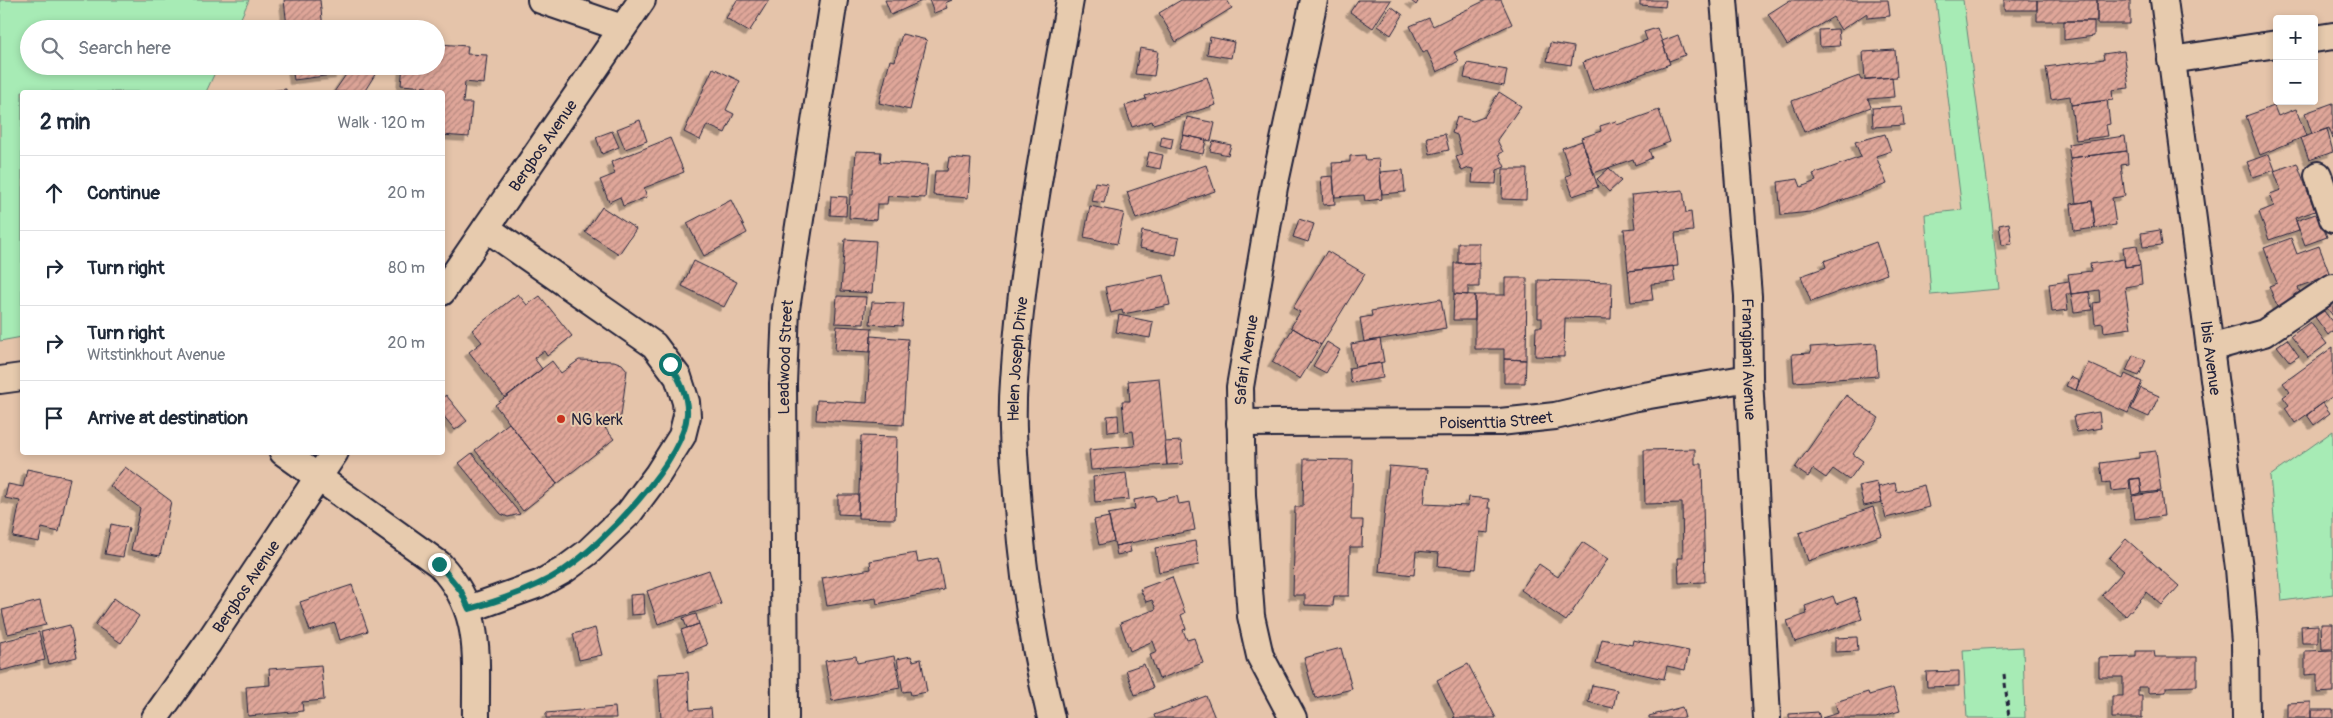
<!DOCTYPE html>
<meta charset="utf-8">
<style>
body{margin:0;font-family:Pangolin,sans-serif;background:#f2f2f3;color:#1f2937}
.controls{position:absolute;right:15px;top:15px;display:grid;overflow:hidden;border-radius:5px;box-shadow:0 2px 8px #0003}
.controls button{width:45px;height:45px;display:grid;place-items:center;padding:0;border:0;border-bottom:1px solid #e0e1e3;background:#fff;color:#1f2937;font:25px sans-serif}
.stop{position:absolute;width:15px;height:15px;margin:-11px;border:4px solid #0f766e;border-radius:50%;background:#fff}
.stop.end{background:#0f766e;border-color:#fff;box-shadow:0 1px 5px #0008}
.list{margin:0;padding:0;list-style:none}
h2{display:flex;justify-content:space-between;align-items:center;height:65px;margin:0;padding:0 20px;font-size:21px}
h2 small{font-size:16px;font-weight:400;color:#747a83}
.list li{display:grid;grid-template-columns:32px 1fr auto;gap:15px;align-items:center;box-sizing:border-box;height:75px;padding:0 20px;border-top:1px solid #e0e1e3}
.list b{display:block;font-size:19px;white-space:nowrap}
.list p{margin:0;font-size:16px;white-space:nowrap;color:#747a83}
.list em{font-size:16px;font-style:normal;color:#747a83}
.icon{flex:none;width:28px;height:28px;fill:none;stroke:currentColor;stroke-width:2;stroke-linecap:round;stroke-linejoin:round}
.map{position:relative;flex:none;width:2333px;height:718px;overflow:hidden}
.search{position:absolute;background:#fff;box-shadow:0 2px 8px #0003;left:20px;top:20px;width:425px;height:55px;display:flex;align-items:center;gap:12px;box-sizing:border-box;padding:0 18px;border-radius:28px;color:#747a83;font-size:19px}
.panel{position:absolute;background:#fff;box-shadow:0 2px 8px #0003;left:20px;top:90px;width:425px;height:365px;border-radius:5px}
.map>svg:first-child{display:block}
.grass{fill:#a7ebb5;stroke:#648678}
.building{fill:url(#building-hatch);stroke:#22223b;filter:url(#shadow)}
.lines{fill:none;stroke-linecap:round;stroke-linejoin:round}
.minor-casing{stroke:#22223b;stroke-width:30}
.path{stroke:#22223b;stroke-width:3;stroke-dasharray:5 4;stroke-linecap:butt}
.minor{stroke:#e7cbae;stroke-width:26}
.route{stroke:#0f766e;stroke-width:6}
.poi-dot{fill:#c8321e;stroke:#e7cbae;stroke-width:2}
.labels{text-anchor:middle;stroke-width:4;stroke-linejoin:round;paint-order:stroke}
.street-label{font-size:16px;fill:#22223b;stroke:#e7cbae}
.poi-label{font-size:16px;fill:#22223b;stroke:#e7cbae;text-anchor:start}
</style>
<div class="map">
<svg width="2333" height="718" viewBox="0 0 2333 718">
<defs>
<pattern id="building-hatch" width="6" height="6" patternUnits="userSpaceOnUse" patternTransform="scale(1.25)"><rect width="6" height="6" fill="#dfa699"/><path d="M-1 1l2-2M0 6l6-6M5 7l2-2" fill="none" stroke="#b4877e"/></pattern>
<filter id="shadow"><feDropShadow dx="-4.5" dy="4.5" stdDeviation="0" flood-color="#0004"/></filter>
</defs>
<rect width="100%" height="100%" fill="#e5c4aa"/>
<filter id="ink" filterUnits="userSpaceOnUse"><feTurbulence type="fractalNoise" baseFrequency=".02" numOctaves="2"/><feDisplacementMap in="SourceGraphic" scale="10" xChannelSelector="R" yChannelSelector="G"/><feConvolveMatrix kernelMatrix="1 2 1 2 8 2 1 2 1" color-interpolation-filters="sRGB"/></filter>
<g filter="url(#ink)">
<path class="grass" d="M0,0H249L236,29H29V66H218L206,92H22V337L0,341Z
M1936,0H1963L1991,210L1999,289L1931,295L1925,214L1962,210Z
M2333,431V594L2282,601L2270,476Z
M2023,647L2025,718H1967L1963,650Z"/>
<path class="building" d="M284,0H320L323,29H299V25L287,26Z
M737,0H769L749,32L726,18Z
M885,0H924L891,15Z
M929,0H952L945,3L947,8L934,13Z
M1181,0H1227L1232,8L1176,42L1159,13Z
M1358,0H1391L1373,28L1350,12Z
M1410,0H1419L1416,5Z
M1486,0H1501L1512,24L1454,52L1459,61L1437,72L1427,51L1423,53L1410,26L1429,18L1433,26Z
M1640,0H1666L1665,7L1640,5Z
M1790,0H1888L1890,16L1867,18V13L1841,30L1833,17L1787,45L1768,14Z
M2004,0H2037V10H2004Z
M2037,0H2097V21H2037Z
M2097,0H2130V24H2097Z
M1391,6L1403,15L1391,35L1378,26Z
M2064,21H2094V36L2064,40Z
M1657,28L1670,64L1593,91L1583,62L1647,40L1644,32Z
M1838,29L1840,46L1820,47L1819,30Z
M902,34L927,40L910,110L879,103L890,60L895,61Z
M1678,35L1685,55L1669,61L1662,41Z
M1210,37L1234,42L1231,58L1207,54Z
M1550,43L1574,47L1571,65L1547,61Z
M439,44L468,46L467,54L487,55L484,84L465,82L463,103H472L469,137L442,135V92H426L427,87L401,85L403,66H436V51H438Z
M1140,48L1158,51L1154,76L1135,74Z
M1895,50L1897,77L1865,79L1863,52Z
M2124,51L2129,88L2112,90L2113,100L2071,105L2070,96L2051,99L2046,67L2104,59L2103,54Z
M1467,63L1507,70L1504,86L1464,78Z
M292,66H339L340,74L294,80Z
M352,66H366L376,73L364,92H334Z
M713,68L740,81L726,110L734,114L725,133L707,125L700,140L684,132Z
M1859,76L1861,80L1892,77L1894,97L1868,99L1871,107L1804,132L1792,101Z
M1207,77L1216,105L1153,124L1152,121L1132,127L1125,106L1146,99L1145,96Z
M286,89V92H261Z
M1499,92L1521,106L1497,140L1503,152L1499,154L1505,167L1497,170L1496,184L1472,183L1473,169L1469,168L1462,171L1456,157L1462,155L1457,135L1452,133L1457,117L1473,121L1484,117Z
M2107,100L2110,124L2106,125L2108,136L2076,140L2071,105Z
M2333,103V139L2329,128L2312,134L2305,113Z
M1902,106L1904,125L1873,127L1872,108Z
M2274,106L2278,116L2296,109L2306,136L2260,155L2246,116Z
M1659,110L1670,142L1649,150L1652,158L1635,165L1633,159L1594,173L1581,138L1601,131L1600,126L1616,121L1617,125Z
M1187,117L1215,123L1211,141L1183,135Z
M640,120L647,141L625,149L617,129Z
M2327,129L2333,152L2309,160L2301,138Z
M612,131L619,147L602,154L596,137Z
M1445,134L1449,150L1430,154L1427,137Z
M1885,134L1891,151L1876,156L1887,184L1810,212L1781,215L1778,182L1798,179L1801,187L1816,181L1813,174L1861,157L1855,142Z
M1183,135L1206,140L1203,154L1179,149Z
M1162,136L1173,138L1171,149L1160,146Z
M2125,136L2127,151L2070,158L2068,144Z
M670,138L684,172L644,188L647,197L623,206L620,197L609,202L600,180L615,174L611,162Z
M1213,141L1231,145L1228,155L1210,151Z
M1582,141L1598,187L1573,196L1566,176L1571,174L1562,148Z
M856,151L881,152L880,162L928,165L925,198L888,196L887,204H877L876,220L849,218L850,195H853Z
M2127,151L2128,164L2121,165L2125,196L2112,198L2116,225L2095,228L2092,201L2076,203L2070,158Z
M1149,152L1163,155L1160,169L1146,166Z
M2269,154L2275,170L2253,177L2247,162Z
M1365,155L1366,160L1379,159L1382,199L1365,201L1364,195L1335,197L1332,163L1350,162V156Z
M949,157L971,159L968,198L933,195L935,171H947Z
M2297,163L2315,211L2295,218L2299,230L2269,240L2259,212L2274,206L2270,194L2281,190L2274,171Z
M1206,165L1215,191L1136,219L1127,192Z
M1609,168L1621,181L1609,192L1597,179Z
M1503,169H1527L1526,200L1502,199Z
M1403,170L1405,192L1382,194L1380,172Z
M1333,176L1335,204L1323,205L1321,177Z
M1095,182L1108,184L1104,203L1091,201Z
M1683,190L1686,213L1691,212L1693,231L1675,233L1678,266L1628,271L1624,229L1635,228L1631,195Z
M831,196L847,197L846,216L830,215Z
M731,200L747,233L704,256L687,223Z
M2092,201L2095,228L2074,231L2071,204Z
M1090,206L1124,213L1117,244L1084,237Z
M602,207L636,229L619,254L585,232Z
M2318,213L2327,237L2305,245L2296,221Z
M1299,219L1314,224L1308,242L1293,237Z
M2009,223L2012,244L2002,245L1999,225Z
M2160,230L2162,245L2143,247L2141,233Z
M1142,231L1179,238L1176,255L1139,248Z
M2291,238L2297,254L2319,246L2330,275L2298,287L2302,299L2278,309L2269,286L2277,283L2264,248Z
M845,239L876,241L872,293L841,291Z
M1876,242L1887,274L1811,302L1801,276L1826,267L1824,261Z
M1458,243H1479V263H1458Z
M2137,245L2140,265L2125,267L2123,247Z
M1327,251L1365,274L1321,345L1291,327L1300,312L1293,308Z
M2124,259L2125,267L2140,265L2142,284L2125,287L2131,328L2104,332L2103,323L2095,324L2093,303L2100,302L2099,290L2071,294L2068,274L2091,271L2090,264Z
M694,261L737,282L724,307L682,286Z
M1454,263H1479V287H1468V295L1454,294Z
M1673,266L1675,282L1651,284L1653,300L1631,302L1628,271Z
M1164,275L1170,305L1123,314L1122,310L1111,313L1105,287Z
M1505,278H1527L1526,360L1504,359V349H1475V295H1505Z
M1538,280L1612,282L1611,319L1565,318L1564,357L1535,356L1536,327H1542V318H1538Z
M2069,281L2071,294H2066L2068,310L2052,312L2049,284Z
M2089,292L2092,310L2074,312L2071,294Z
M518,294L527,305L540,296L572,336L547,356L544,351L534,358L542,369L505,398L469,352L482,342L472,330Z
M1454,294L1475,295V320H1453Z
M837,296L866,297L864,324L835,323Z
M1441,299L1446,328L1364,342L1360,318L1372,316L1371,311Z
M872,302L904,303L902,326L870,324Z
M2333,304V316L2327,308Z
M2324,311L2333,323V331L2328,335L2315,317Z
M1119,315L1153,322L1150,338L1116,332Z
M2310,322L2327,344L2308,358L2291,336Z
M837,326L872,328L870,352L835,350Z
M1293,328L1321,345L1300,379L1272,362Z
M871,336L908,339L903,425L816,420L817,400L867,403Z
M1380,339L1384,362L1355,367L1351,344Z
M2287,339L2299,356L2290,362L2277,346Z
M1327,342L1340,350L1326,373L1313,366Z
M1876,343L1878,376L1794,382L1792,354L1811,353L1810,347Z
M2333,347V396L2295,423L2285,408L2289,405L2283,397L2290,392L2283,383Z
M2133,355L2146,360L2139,376L2126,371Z
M1504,359L1526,360L1525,383H1504Z
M579,360L614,361L622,364L627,370L621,416L605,428L614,439L557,484L495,405L552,361L561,373Z
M1381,363L1383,378L1351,383L1349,368Z
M2088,363L2123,379L2125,374L2142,382L2128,413L2076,390Z
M2070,377L2079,381L2076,390L2066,386Z
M1159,378L1167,465L1091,470L1089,450L1135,446L1133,431L1125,432L1122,401H1130L1128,381Z
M2141,388L2159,396L2149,417L2131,409Z
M446,395L467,421L455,430L442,414V398Z
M1846,395L1879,418L1853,454L1863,461L1849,480L1833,469L1826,478L1813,469L1808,477L1795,468Z
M2323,403L2330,413L2314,425L2307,415Z
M2099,412L2101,428L2077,432L2074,416Z
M1118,415L1119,431L1108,432L1107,416Z
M509,423L557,484L523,511L475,450Z
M861,436L897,437L895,519L858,518Z
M1181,441L1183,464L1167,465L1165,442Z
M1695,449V464H1702L1705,582L1679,583L1678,558H1683L1682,503L1645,504L1644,450Z
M2156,451L2161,491L2142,493L2140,478L2129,480L2130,489L2111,491L2110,482L2103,483L2100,463L2139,458V453Z
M472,453L520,514L508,517L501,514L459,463Z
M1304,459L1353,460L1351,520H1363L1362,547H1350L1349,596H1334L1333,606L1305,605V595H1293L1295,507H1303Z
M1389,466L1428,469L1424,504L1468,506L1469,497L1489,499L1488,508H1491L1489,533L1480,532L1476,569L1438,566L1439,553L1416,551L1414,575L1379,571Z
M125,467L171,501L160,556L131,550L140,508L110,486Z
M27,469L70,478L59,532L42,528L39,542L13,537L20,501L5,498L8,484L23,487Z
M1126,473L1129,499L1095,502L1093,477Z
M2140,478L2142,493L2132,495L2130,479Z
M1877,482L1882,502L1864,506L1859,486Z
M1895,483L1897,492L1924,485L1929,507L1886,518L1878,487Z
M2161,492L2164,516L2135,519L2132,496Z
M838,495H858V515L838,514Z
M1155,496L1156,501L1177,496L1179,504L1190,502L1195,530L1115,546L1108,514L1135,509L1134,500Z
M1873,507L1882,535L1808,561L1799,533Z
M1109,517L1114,541L1099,545L1094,520Z
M111,524L129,528L123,557L105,554Z
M2126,539L2179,586L2162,605L2147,592L2126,616L2102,595L2124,571L2109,558Z
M1195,541L1199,565L1159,572L1155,548Z
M1582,542L1608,559L1566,621L1521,590L1539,564L1558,577Z
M1129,543L1131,552L1117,555L1115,546Z
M916,553L918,562L938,558L944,590L877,604L876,598L827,606L822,578L871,569L870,561Z
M709,570L721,604L658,624L647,591Z
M1172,577L1185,613L1181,615L1186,629L1183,630L1187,640L1194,638L1203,663L1159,679L1150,655L1157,652L1153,641L1130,651L1120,623L1156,609L1152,600L1146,602L1140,589Z
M352,585L368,631L340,640L335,623L310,631L300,602Z
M644,594L645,614L631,615L630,595Z
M1833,596L1836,604L1855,597L1862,619L1795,642L1787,621L1807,614L1805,606Z
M114,598L139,616L121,643L95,625Z
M40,601L46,625L8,634L2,610Z
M696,614L699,624L687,628L683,618Z
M699,624L707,645L689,652L681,630Z
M2321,624H2333V649H2322Z
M70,625L77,657L49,664L41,632Z
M2318,625V643H2302L2301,626Z
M595,628L602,655L579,660L573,634Z
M39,632L45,660L0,671V642Z
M1857,637L1858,651L1835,652V638Z
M1602,639L1632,645L1633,640L1689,651L1685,670L1667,666L1664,679L1596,664Z
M1341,648L1352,689L1315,698L1304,658Z
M2333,650V692L2317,693V674L2305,675V651Z
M2136,651H2154L2155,657H2197V686L2166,687V692L2148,693V687H2138V696H2142V718H2112V696H2123V677H2099V658L2136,657Z
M856,656L857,663L894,656L900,688L832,701L825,661Z
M911,656L913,661L921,659L927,692L911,695L910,691L903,692L897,659Z
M1144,664L1153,688L1135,695L1126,670Z
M1468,664L1496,718H1453L1455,717L1437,680Z
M321,665L324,700L302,702L303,711L248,716L246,687L270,685L269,669Z
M1959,671V686L1927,687L1926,672Z
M688,672L690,710L711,708L712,718H661L658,674Z
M1592,685L1617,690L1613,708L1588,702Z
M1893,688L1900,711L1876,718H1822L1838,713L1835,702L1868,692L1869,695Z
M1206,696L1215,718H1155L1154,715Z
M2311,702V718H2287V703Z
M615,707L616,718H546V713Z
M1682,707L1685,718H1649V716Z
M2311,710H2333V718H2311Z
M1818,712L1820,718H1789V714Z"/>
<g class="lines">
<defs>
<g id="minor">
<path d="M541,0L622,28"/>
<path id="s1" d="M1724,0L1748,296L1749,378L1767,718"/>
<path id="s2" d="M2164,0L2239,568L2245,643L2246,718"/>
<path d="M2314,39L2333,36"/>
<path d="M2171,60L2277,44"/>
<path d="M2318,175L2333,219"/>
<path id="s3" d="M442,292L642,0"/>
<path d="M2210,348L2264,333L2333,287"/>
<path d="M0,380L22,377"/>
<path id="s4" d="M1240,423L1500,422L1555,416L1632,398L1749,378"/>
<path d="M283,452L439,564C484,612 475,657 476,718"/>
<path d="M469,609L539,584L564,570L587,553L629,513L658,474L682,436L687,416L686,402L678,377L654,345L486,228"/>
<path id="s5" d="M155,718L208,643L335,452"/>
<path id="s6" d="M785,718L783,383L786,309L834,0"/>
<path id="s7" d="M1051,718C1033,644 1022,570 1017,494C1014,457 1011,418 1014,381C1022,253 1048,126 1070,0"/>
<path id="s8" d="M1293,718L1260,656L1251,616L1242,495L1240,387L1274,187L1314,0"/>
</g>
</defs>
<use href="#minor" class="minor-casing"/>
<path class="path" d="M2004,674L2009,718"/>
<use href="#minor" class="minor"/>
</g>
</g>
<g class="lines" filter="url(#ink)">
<path class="route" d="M439,564L461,591L469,609C502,600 536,588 564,570C602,545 684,460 687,414C688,396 680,380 670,364"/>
</g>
<circle class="poi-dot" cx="561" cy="419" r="5"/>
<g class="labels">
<g class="street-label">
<text dy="6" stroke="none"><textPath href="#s3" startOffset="178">Bergbos Avenue</textPath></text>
<text dy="6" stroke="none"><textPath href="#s6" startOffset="361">Leadwood Street</textPath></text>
<text dy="6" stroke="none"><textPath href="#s7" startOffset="362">Helen Joseph Drive</textPath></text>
<text dy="6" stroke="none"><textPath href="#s1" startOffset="360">Frangipani Avenue</textPath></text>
<text dy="6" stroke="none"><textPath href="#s2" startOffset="361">Ibis Avenue</textPath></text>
<text dy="6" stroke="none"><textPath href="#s8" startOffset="368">Safari Avenue</textPath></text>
<text dy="6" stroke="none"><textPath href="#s4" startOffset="256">Poisenttia Street</textPath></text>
<text dy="6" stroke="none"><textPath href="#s5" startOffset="160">Bergbos Avenue</textPath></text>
</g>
<g class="poi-label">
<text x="571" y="425">NG kerk</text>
</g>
</g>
</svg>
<div class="controls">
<button>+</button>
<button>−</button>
</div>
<div class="stop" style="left:670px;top:364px"></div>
<div class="stop end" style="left:439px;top:564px"></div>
<div class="search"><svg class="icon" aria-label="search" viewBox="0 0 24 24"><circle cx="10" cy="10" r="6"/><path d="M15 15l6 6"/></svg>Search here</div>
<section class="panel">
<h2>2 min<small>Walk · 120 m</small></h2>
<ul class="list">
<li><svg class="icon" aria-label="ahead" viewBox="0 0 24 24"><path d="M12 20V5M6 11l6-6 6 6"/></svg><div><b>Continue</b></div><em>20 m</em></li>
<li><svg class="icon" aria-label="right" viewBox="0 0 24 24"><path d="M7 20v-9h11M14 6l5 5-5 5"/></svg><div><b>Turn right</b></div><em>80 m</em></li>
<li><svg class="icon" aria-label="right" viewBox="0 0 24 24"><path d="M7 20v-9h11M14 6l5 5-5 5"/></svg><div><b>Turn right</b><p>Witstinkhout Avenue</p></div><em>20 m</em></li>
<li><svg class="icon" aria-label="arrive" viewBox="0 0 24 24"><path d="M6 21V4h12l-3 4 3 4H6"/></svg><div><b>Arrive at destination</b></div></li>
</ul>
</section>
</div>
